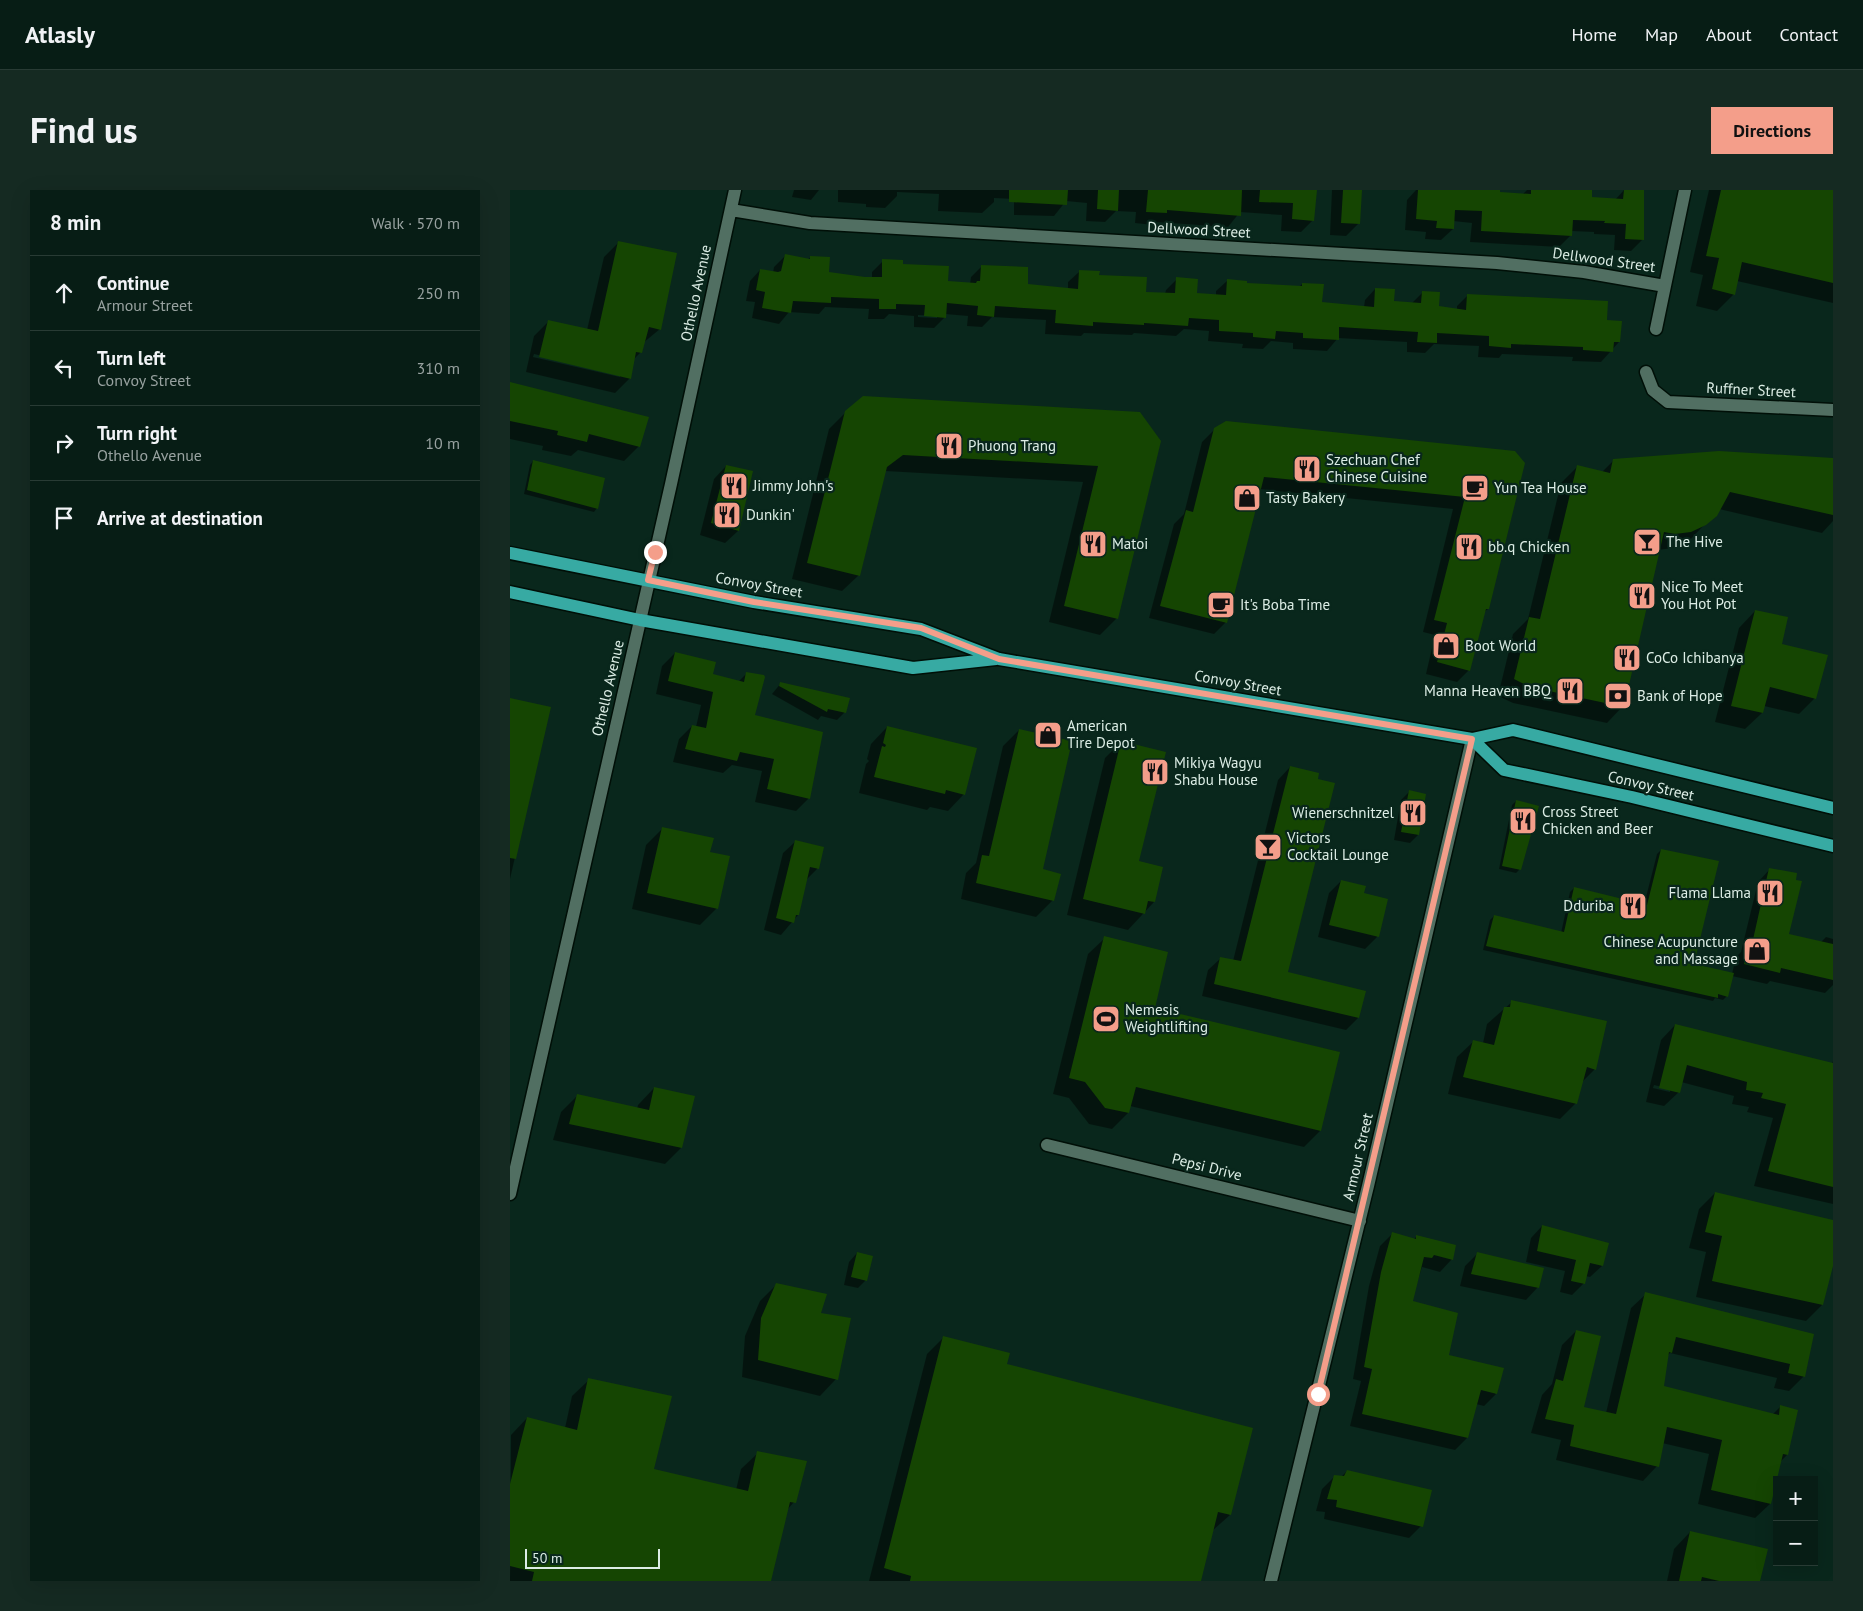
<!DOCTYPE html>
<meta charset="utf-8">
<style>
body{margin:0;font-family:"PT Sans",sans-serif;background:#152a22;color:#f1f3f6}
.controls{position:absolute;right:15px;bottom:15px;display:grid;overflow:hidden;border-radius:0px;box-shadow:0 5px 20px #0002}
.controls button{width:45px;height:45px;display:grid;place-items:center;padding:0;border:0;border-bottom:1px solid #283b34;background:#071d15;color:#f1f3f6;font:25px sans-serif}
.scale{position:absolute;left:15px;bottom:12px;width:135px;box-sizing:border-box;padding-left:5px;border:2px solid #dcede5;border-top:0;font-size:14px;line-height:18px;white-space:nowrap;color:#dcede5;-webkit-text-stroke:4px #09271c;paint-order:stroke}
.stop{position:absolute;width:15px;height:15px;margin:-11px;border:4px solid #f49e8a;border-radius:50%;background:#fff}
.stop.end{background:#f49e8a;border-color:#fff;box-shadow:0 1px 5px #0008}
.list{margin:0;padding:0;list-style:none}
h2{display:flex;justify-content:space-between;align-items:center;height:65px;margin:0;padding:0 20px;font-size:21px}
h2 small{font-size:16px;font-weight:400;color:#98a2a0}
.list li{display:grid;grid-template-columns:32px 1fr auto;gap:15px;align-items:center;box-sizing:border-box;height:75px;padding:0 20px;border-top:1px solid #283b34}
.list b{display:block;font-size:19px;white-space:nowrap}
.list p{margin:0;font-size:16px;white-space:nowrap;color:#98a2a0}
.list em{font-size:16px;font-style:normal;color:#98a2a0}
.icon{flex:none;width:28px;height:28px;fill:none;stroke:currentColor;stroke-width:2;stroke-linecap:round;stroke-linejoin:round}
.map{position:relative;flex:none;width:1323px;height:1391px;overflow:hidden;border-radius:0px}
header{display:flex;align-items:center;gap:30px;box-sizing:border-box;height:70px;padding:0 25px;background:#071d15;border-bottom:1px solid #283b34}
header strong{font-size:24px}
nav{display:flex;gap:28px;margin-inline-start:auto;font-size:18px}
.intro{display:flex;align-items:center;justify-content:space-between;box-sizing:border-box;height:120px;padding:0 30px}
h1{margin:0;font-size:35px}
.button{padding:12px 22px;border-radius:0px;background:#f49e8a;color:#111;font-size:18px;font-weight:700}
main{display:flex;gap:30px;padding:0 30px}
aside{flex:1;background:#071d15;border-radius:0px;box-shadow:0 5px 20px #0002}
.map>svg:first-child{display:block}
.shadow{fill:#0007;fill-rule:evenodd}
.building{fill:#154502}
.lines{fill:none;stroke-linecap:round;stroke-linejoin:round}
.minor-casing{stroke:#000f07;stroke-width:15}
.major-casing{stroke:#000f07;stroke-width:15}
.minor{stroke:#516f62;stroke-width:12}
.major{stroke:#37aaa3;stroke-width:12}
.route{stroke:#f49e8a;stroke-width:6}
.labels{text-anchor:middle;stroke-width:4.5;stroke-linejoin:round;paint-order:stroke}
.street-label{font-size:15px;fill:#dcede5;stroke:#09271c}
.poi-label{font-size:15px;fill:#dcede5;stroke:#09271c;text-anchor:start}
</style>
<header>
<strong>Atlasly</strong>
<nav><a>Home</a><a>Map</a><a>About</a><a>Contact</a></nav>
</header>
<div class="intro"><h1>Find us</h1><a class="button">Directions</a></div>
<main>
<aside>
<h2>8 min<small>Walk · 570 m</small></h2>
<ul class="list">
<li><svg class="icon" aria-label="ahead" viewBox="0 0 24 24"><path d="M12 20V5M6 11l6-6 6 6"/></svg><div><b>Continue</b><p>Armour Street</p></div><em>250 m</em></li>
<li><svg class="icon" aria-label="left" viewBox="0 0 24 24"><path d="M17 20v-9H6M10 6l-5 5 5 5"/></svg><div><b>Turn left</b><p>Convoy Street</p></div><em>310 m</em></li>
<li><svg class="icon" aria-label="right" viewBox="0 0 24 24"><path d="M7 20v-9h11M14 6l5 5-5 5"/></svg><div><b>Turn right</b><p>Othello Avenue</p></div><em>10 m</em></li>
<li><svg class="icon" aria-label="arrive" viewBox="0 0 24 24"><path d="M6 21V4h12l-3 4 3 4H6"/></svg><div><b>Arrive at destination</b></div></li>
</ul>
</aside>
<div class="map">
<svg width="1323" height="1391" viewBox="0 0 1323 1391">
<rect width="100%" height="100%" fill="#09271c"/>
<path class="shadow" d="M284,0H309L301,10L282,7Z
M328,0H806L803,30L791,42L771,41L772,25L730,22L718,37L646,32L643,35L625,33L626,22L606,21L595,32L576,31L577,13L556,11L544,26L504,25V9L484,8V12L472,23L428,21L429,4L387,2V6L375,18L356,17V14L328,12Z
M822,0H850L849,33L836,46L820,45Z
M906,0H989V3L1013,4L1017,0H1081V8L1105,10L1114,0L1133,49L1121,61L1104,60L1105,45L1084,44V42L1061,41V45L1049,57L960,52L962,33L943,31V39L931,50L915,49L916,42L895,40L897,10Z
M1199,0H1323V113L1227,91L1224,104L1207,121L1186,116L1193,85L1180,82Z
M109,52L150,139L133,153L131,162L123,170L120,188L105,203L16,182L24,146L39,131L77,140L94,67ZM24,164L110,185V187L23,167Z
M275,66L297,70L301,67L317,84L362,88V82L373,71L392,75L437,92L460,94L461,87L472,76L516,95L558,99V92L569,82L588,86L635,103L655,104L656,100L667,89L686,104L706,105V101L717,91L736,94L789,97L792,94L811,114L854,117L855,110L865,99L883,113H902L913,102L928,117L947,120V116L958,105L1095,131L1109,152L1091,172L1062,171L1063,167L992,164L989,168L968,167L969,156L924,154L915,163L897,162V152L828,148L817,161L783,159V153L761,151L753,159L732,158L733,154L698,151L699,141L674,139L666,146L624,143L622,145L574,143L571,146L535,144L536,130L482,127L472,137L457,136L458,126L435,124V127L424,138L404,137V126L379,124L374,129H358L359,119L315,117L309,124L279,122L269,134L242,128L245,112L236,111L240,91L250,80L263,83L264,77ZM408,125L427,126V128L408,127Z
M0,193L129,256L114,271L68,260L61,266L32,260L33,256L0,249Z
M336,222L630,223L607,428L590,445L539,432L573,292L375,281L349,385L332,401L282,389L319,239Z
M705,239L1004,262L978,419L973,423L959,480L947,492L916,484L925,445L913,442L943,319L749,299L716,432L704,444L639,428L664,334L674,324L692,252Z
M1323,269V331L1312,343L1209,319L1179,351L1163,358L1148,360L1113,516L1097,533L1003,513L988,506L1003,444L1018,429L1051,293L1067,277L1091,283L1104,270Z
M23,271L87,318L84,322L14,304L20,275Z
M216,276L242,282L228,341L215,353L190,345L204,289Z
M1245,421L1305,508L1289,524L1254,516L1252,523L1235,539L1205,532L1229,438Z
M165,463L201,485L228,492L237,483L244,526L299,608L286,621L245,612L252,581L222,575L213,583L163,572L169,549L182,536L186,537L191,515L146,504L152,476Z
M271,493L335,522L327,530L311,526L308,530L262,504Z
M0,509L39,518L0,689Z
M377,537L454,604L438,621L420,617L417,620L349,603L356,574L359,571L357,569L361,554Z
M509,540L532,680L543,710L526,727L451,709L456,683L466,673L493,556Z
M611,552L628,672L644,712L618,740L557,725L595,568Z
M780,577L777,783L854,802L848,828L836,840L692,806L698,780L711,768L723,771L768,590Z
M899,602L908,645L900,653L884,650L891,610Z
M1006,611L1028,617L1009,680L1006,683L989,679L1002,615Z
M153,638L199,663L207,718L190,735L122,719L136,655Z
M286,651L312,657L307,679L295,691L288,725L271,745L254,740L273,663Z
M1151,660L1183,775L1222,784L1226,767L1231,762L1248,692L1260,679L1278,745L1311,752L1316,747L1323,749V795L1315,803L1260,791L1257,794L1222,786L1217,806L1213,810L1205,808L1203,811L973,760L980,730L984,726L1051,743L1060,702L1064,698L1134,715L1147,664Z
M831,691L852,704L867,747L855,759L808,747L819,703Z
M595,748L643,819L829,862L810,941L794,957L620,916L618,923L602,939L579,934L559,908L543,904L578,764Z
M1002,812L1085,879L1071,893L1066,913L1050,929L938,904L947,867L964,851L973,853L977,834Z
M1165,835L1322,874L1323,871V1014L1244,996L1263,928L1237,922L1239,917L1222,914L1224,906L1171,892L1169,902L1154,916L1136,912L1151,850ZM1144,895L1160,899V902L1143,898Z
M144,898L171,958L155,974L43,950L51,922L67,906L127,919L128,915Z
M1205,1003L1323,1031V1070L1312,1115L1296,1131L1186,1107L1196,1062L1179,1058L1189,1019Z
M1032,1036L1092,1076L1080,1087L1075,1086L1074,1093L1062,1105L1050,1102L1055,1081L1016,1072L1021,1048Z
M882,1044L903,1050L907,1046L942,1069L930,1082L912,1077L901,1112L938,1166L986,1204L974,1216L966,1214L957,1248L945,1260L840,1236L851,1191L843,1189L859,1096L870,1056Z
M347,1063L356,1090L348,1098L334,1095L339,1072Z
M968,1063L1028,1097L1016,1110L950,1096L955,1076Z
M266,1095L309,1124L326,1189L310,1206L232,1187L235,1146L250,1111Z
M1136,1104L1303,1145L1294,1186L1279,1201L1264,1198L1267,1188L1160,1163L1157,1166L1152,1197L1262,1225L1271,1216L1277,1265L1270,1272L1260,1314L1245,1328L1188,1314L1199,1264L1152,1253L1147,1276L1133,1291L1046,1270L1051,1250L1021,1243L1032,1205L1042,1194L1052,1155L1066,1141L1072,1218L1096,1223L1121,1118Z
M434,1147L496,1175L720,1325L702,1341L690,1391H359L417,1164Z
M79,1190L143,1280L226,1300L231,1279L248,1263L284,1312L277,1320L260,1391H0L1,1245L17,1228L55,1238L62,1206Z
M837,1281L911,1336L899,1348L814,1329L815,1322L806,1321L812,1299L824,1287H831Z
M1180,1342L1249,1391H1157L1164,1359Z"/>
<path class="building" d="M499,0H558L557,15L499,12Z
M588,0H609L608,21L587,19Z
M638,0H732L731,26L657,20V23L636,22Z
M750,0H807L804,31L782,29L783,13L749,12Z
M833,0H852L850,34L831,33Z
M908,0H990V2L1021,4V0H1082V7L1113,9L1114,0H1134V50L1115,49L1116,34L1094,33L1095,31L1063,30L1062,46L971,41L972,21L945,20L944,39L926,38L927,31L906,29Z
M1211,0H1323V93L1232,72L1225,105L1202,99L1209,68L1196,66Z
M108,51L167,63L151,140L139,137L132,163L126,162L121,189L29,167L38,130L88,141Z
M275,64L300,69V66L320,67L319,82L355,87H372V69L393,70V74L439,76L438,91L466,93L467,91H470L471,75L518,77V94L568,99L569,80L590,81L589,85L637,87L636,102L665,103L666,87L688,89L687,103L716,105L717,89L737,91V93L792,96V93L814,94L812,112L864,117L865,98L885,99L884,111L911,113L912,101L930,102L929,116L956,120L957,104L1098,111L1097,130L1112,131L1110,152H1104L1103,162L1073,160V157L1001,154V158L979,156V146L927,143V153L907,152L908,142L829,137V150L793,148V143L766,141L765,149L743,147V143L709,141V130L679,128L678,136L634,133V135L583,132V136L545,133L546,120L485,116L484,127L467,125L468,116L437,113L436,128L414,126L415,115L386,114V119H369V109L321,107V113L283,111L281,123L252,118L255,102L246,100L250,79L268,82L271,81Z
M0,192L139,227L130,257L79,244L77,252L47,245L48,241L0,231Z
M353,206L630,222L651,251L608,429L554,416L588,276L393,265L377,277L350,386L297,373L335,221Z
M716,231L1005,261L1015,273L979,419H976L960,481L927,472L937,433L924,430L955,307L754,287L717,433L650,416L676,320L683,322L704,238Z
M1209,261L1323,268V325L1220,302L1207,326L1196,335L1181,342L1165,344L1154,342L1114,517L1020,497L1004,489L1019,427L1030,429L1067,275L1100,283L1103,269Z
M23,270L95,288L88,319L17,300Z
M216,275L243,281L229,341L201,333Z
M1245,420L1278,427L1272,454L1318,465L1306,509L1260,497L1253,523L1221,516Z
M165,462L206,472L203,484L234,492L236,482L254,485L255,487L245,525L313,542L300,609L257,599L264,569L230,562L227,571L175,559L182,535L196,538L203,502L158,491Z
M270,492L340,508L336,523L318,519L317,522L269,496Z
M0,508L41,517L6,669L0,668Z
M377,536L467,558L455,605L436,600L435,604L364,587L372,556L375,557L376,555L373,553Z
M509,539L562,551L533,679L551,684L544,711L466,693L472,665L479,666Z
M611,551L656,562L629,671L653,677L645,712L638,711L635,724L573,709Z
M780,576L809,583L808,589L825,593L778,782L856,801L849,828L704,794L710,767L731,771Z
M899,600L916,604L909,645L891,642Z
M1006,610L1029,616L1011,680L992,676Z
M152,637L204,648L200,662L220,666L208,719L137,703Z
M285,650L314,657L309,679L300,677L289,725H286L284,733L266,728Z
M1151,659L1209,671L1184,774L1224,783L1218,807L1208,804V808L976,756L984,725L1054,742L1064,697L1137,715Z
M1259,678L1287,683L1286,690L1292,691L1279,744L1323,754V790L1271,778L1270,783L1234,774L1238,753L1242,754Z
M831,690L856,696L854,703L878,709L869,747L819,735Z
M594,746L658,762L645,818L830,862L811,941L626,897L619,923L595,918L575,892L559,888Z
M1001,810L1097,831L1086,880L1077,877L1067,914L953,887L963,850L984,855L994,817H1000Z
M1165,834L1323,873V997L1258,981L1276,914L1251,908L1253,903L1236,900L1237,892L1177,875L1170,903L1149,898Z
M144,897L185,906L172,958L59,934L67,904L139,920Z
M1205,1002L1323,1030V1076L1313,1115L1202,1091L1212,1046L1195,1042Z
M1032,1035L1099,1053L1093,1076L1080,1073L1075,1094L1061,1091L1066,1070L1027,1061Z
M882,1042L906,1049V1045L946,1055L943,1070L924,1065L922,1068L914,1067L903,1111L948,1123L939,1165L994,1178L987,1204L971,1200L958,1248L852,1224L862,1179L854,1177L871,1082Z
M347,1062L363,1066L357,1091L341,1087Z
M967,1062L1034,1078L1029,1098L961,1084Z
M266,1093L317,1104L311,1123L341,1128L328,1190L248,1170L251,1128Z
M1135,1102L1304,1144L1295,1187L1278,1183L1280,1174L1166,1147L1162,1163L1159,1162L1154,1196L1269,1225L1270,1215L1288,1220L1278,1265L1273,1264L1261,1314L1201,1300L1212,1250L1157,1237L1149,1277L1060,1256L1064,1235L1035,1229L1046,1189L1053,1191L1066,1140L1091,1146L1074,1217L1106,1224Z
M433,1146L500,1163L497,1174L743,1238L721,1325L708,1322L691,1391H400L401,1386L374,1378Z
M78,1188L162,1206L144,1279L238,1301L247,1261L297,1271L286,1313L280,1312L261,1391H22L24,1382L0,1376V1294L17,1227L67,1240Z
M837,1280L922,1300L913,1337L826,1317L827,1310L817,1309L824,1285L834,1286Z
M1180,1341L1258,1359L1250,1391H1209L1192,1387L1191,1391H1169Z"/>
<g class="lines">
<defs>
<path id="minor" d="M221,20L300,33L987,73L1074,82L1155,96
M1146,139L1175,0
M1136,182L1143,200L1158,212L1323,220
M537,955L850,1031
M0,1004L161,294L225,0
M761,1391L858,996L962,549"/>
<path id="major" d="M0,363L244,412L411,439L489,469L962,549L1003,540L1323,618
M0,402L130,430L403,478L486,469
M962,549L994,580L1122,607L1323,656"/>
</defs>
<use href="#minor" class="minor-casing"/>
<use href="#major" class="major-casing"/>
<use href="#minor" class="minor"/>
<use href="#major" class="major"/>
</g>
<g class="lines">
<path class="route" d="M145,362L138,390L244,412L411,438L489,469L962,549L808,1204"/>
</g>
<defs>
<symbol id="restaurant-square" viewBox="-11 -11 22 22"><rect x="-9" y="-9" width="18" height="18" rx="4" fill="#f49e8a" stroke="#09271c"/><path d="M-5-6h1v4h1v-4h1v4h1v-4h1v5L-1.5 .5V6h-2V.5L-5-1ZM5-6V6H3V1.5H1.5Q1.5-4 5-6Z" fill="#111"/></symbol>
<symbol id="cafe-square" viewBox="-11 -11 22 22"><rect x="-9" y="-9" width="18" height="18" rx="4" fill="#f49e8a" stroke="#09271c"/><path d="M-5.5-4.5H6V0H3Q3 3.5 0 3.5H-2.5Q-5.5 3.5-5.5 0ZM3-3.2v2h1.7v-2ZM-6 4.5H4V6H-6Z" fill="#111"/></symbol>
<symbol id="shop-square" viewBox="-11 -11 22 22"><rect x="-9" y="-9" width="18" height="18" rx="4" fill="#f49e8a" stroke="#09271c"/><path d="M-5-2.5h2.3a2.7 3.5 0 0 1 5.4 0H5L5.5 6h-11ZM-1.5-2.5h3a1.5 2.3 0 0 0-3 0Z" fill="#111"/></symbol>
<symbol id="bar-square" viewBox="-11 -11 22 22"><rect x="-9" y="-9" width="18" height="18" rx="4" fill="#f49e8a" stroke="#09271c"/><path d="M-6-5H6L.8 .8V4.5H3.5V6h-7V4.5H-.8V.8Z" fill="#111"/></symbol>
<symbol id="bank-square" viewBox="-11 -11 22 22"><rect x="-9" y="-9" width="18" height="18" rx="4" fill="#f49e8a" stroke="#09271c"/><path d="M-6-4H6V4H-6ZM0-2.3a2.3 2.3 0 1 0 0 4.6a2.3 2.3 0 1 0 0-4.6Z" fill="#111"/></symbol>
<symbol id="stadium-square" viewBox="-11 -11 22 22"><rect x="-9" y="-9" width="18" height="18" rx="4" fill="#f49e8a" stroke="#09271c"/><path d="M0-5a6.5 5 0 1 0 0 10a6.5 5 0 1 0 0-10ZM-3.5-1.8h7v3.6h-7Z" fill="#111"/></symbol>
</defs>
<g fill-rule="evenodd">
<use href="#restaurant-square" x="423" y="240" width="32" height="32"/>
<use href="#restaurant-square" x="781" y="263" width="32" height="32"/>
<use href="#restaurant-square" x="208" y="280" width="32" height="32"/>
<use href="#cafe-square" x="949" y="282" width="32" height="32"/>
<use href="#shop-square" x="721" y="292" width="32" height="32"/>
<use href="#restaurant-square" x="201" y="309" width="32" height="32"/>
<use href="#bar-square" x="1121" y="336" width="32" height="32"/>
<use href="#restaurant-square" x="567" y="338" width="32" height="32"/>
<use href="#restaurant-square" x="943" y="341" width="32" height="32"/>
<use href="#restaurant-square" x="1116" y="390" width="32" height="32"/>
<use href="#cafe-square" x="695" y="399" width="32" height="32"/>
<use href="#shop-square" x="920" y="440" width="32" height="32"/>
<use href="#restaurant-square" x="1101" y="452" width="32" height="32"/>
<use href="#restaurant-square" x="1044" y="485" width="32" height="32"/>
<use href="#bank-square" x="1092" y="490" width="32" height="32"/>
<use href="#shop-square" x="522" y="529" width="32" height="32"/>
<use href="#restaurant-square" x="629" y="566" width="32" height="32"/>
<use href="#restaurant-square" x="887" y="607" width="32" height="32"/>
<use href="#restaurant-square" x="997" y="615" width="32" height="32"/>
<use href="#bar-square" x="742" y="641" width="32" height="32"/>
<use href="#restaurant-square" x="1244" y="687" width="32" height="32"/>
<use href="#restaurant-square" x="1107" y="700" width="32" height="32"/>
<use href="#shop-square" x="1231" y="745" width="32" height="32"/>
<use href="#stadium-square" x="580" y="813" width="32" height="32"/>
</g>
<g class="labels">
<g class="street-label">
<text transform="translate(689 40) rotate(3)" y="5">Dellwood Street</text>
<text transform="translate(1094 70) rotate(8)" y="5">Dellwood Street</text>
<text transform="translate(186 103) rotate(-78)" y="5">Othello Avenue</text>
<text transform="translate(1241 200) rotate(3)" y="5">Ruffner Street</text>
<text transform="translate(249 395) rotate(10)" y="5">Convoy Street</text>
<text transform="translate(728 493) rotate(10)" y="5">Convoy Street</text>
<text transform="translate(98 498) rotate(-77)" y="5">Othello Avenue</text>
<text transform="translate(1141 596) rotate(13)" y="5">Convoy Street</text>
<text transform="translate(848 967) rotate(-77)" y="5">Armour Street</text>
<text transform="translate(697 977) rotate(14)" y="5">Pepsi Drive</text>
</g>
<g class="poi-label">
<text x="458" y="261">Phuong Trang</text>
<text x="816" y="275">Szechuan Chef<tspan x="816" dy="17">Chinese Cuisine</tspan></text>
<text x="243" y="301">Jimmy John's</text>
<text x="984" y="303">Yun Tea House</text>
<text x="756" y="313">Tasty Bakery</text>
<text x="236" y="330">Dunkin'</text>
<text x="1156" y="357">The Hive</text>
<text x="602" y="359">Matoi</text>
<text x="978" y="362">bb.q Chicken</text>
<text x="1151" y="402">Nice To Meet<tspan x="1151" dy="17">You Hot Pot</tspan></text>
<text x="730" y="420">It's Boba Time</text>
<text x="955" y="461">Boot World</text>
<text x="1136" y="473">CoCo Ichibanya</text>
<text x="1041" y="506" text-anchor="end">Manna Heaven BBQ</text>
<text x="1127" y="511">Bank of Hope</text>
<text x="557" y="541">American<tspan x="557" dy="17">Tire Depot</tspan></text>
<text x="664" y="578">Mikiya Wagyu<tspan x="664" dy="17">Shabu House</tspan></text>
<text x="1032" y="627">Cross Street<tspan x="1032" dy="17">Chicken and Beer</tspan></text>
<text x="884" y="628" text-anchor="end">Wienerschnitzel</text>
<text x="777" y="653">Victors<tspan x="777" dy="17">Cocktail Lounge</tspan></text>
<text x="1241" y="708" text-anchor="end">Flama Llama</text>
<text x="1104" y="721" text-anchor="end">Dduriba</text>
<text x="1228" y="757" text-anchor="end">Chinese Acupuncture<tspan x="1228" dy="17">and Massage</tspan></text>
<text x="615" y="825">Nemesis<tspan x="615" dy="17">Weightlifting</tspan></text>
</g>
</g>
</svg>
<div class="controls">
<button>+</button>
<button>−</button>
</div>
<div class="scale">50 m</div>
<div class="stop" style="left:808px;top:1204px"></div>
<div class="stop end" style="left:145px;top:362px"></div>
</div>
</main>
